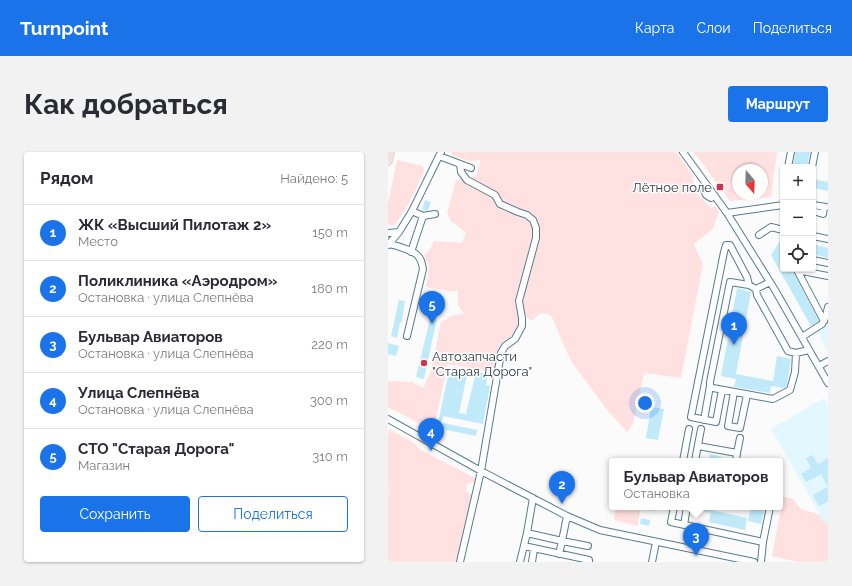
<!DOCTYPE html>
<html lang="ru">
<meta charset="utf-8">
<style>
body{margin:0;font-family:Raleway,sans-serif;background:#f2f2f3;color:#2b2b33}
.controls{position:absolute;right:12px;top:12px;display:grid;overflow:hidden;border-radius:4px;box-shadow:0 1px 3px #0004}
.controls button{width:36px;height:36px;display:grid;place-items:center;padding:0;border:0;border-bottom:1px solid #e1e1e2;background:#fff;color:#2b2b33;font:20px sans-serif}
.compass{position:absolute;left:344px;top:12px;width:36px;height:36px;border-radius:50%;background:#fff;box-shadow:0 1px 3px #0004;rotate:161deg}
.you{position:absolute;left:257px;top:251px;width:14px;height:14px;margin:-10px;border:3px solid #fff;border-radius:50%;background:#1a73e8;box-shadow:0 0 0 6px #1a73e833}
.badge{display:grid;place-items:center;width:26px;height:26px;border-radius:50%;background:#1a73e8;color:#fff;font-size:13px;font-weight:700}
.pin{position:absolute;translate:-50% -33px;filter:drop-shadow(0 1px 2px #0008)}
.pin::after{content:'';position:absolute;top:21px;width:14px;height:12px;background:inherit;clip-path:polygon(0 0,100% 0,50% 100%)}
.popup{position:absolute;left:221px;top:306px;width:174px;height:52px;box-sizing:border-box;display:grid;place-content:center;border-radius:4px;background:#fff;filter:drop-shadow(0 1px 3px #0005);font-size:13px;white-space:nowrap;color:#7c7c81}
.popup b{font-size:15px;color:#2b2b33}
.popup::after{content:'';position:absolute;left:50%;top:100%;margin-left:-8px;border:8px solid transparent;border-top-color:#fff}
.list{margin:0;padding:0;list-style:none}
h2{display:flex;justify-content:space-between;align-items:center;height:52px;margin:0;padding:0 16px;font-size:17px}
h2 small{font-size:13px;font-weight:400;color:#7c7c81}
.list li{display:grid;grid-template-columns:26px 1fr auto;gap:12px;align-items:center;box-sizing:border-box;height:56px;padding:0 16px;border-top:1px solid #e1e1e2}
.list b{display:block;font-size:15px;white-space:nowrap}
.list p{margin:0;font-size:13px;white-space:nowrap;color:#7c7c81}
.list em{font-size:13px;font-style:normal;color:#7c7c81}
.actions{display:flex;gap:8px;padding:12px 16px}
.actions a{flex:1;padding:9px 0;border:1px solid #1a73e8;border-radius:4px;text-align:center;font-size:14px;color:#1a73e8}
.actions .main{background:#1a73e8;color:#fff}
.icon{flex:none;width:22px;height:22px;fill:none;stroke:currentColor;stroke-width:2;stroke-linecap:round;stroke-linejoin:round}
.map{position:relative;flex:none;width:440px;height:410px;overflow:hidden;border-radius:4px}
header{display:flex;align-items:center;gap:24px;box-sizing:border-box;height:56px;padding:0 20px;background:#1a73e8;color:#fff}
header strong{font-size:19px}
nav{display:flex;gap:22px;margin-inline-start:auto;font-size:14px}
.intro{display:flex;align-items:center;justify-content:space-between;box-sizing:border-box;height:96px;padding:0 24px}
h1{margin:0;font-size:28px}
.button{padding:10px 18px;border-radius:4px;background:#1a73e8;color:#fff;font-size:14px;font-weight:700}
main{display:flex;gap:24px;padding:0 24px}
aside{flex:1;background:#fff;border-radius:4px;box-shadow:0 1px 3px #0004}
.map>svg:first-child{display:block}
.built{fill:#e3f7fe}
.green{fill:#ffe1e2;fill-rule:evenodd}
.building{fill:#c0eaf9;fill-rule:evenodd}
.lines{fill:none;stroke-linecap:round;stroke-linejoin:round}
.minor-casing{stroke:#567d8b;stroke-width:8}
.major-casing{stroke:#d5d8da;stroke-width:10}
.minor{stroke:#fff;stroke-width:6}
.major{stroke:#f4e1e2;stroke-width:8}
.poi-dot{fill:#c83750;stroke:#fff;stroke-width:1.5}
.labels{text-anchor:middle;stroke-width:3;stroke-linejoin:round;paint-order:stroke}
.poi-label{font-size:13px;fill:#2d3e44;stroke:#fff;text-anchor:end}
</style>
<header>
<strong>Turnpoint</strong>
<nav><a>Карта</a><a>Слои</a><a>Поделиться</a></nav>
</header>
<div class="intro"><h1>Как добраться</h1><a class="button">Маршрут</a></div>
<main>
<aside>
<h2>Рядом<small>Найдено: 5</small></h2>
<ul class="list">
<li><span class="badge">1</span><div><b>ЖК «Высший Пилотаж 2»</b><p>Место</p></div><em>150 m</em></li>
<li><span class="badge">2</span><div><b>Поликлиника «Аэродром»</b><p>Остановка · улица Слепнёва</p></div><em>180 m</em></li>
<li><span class="badge">3</span><div><b>Бульвар Авиаторов</b><p>Остановка · улица Слепнёва</p></div><em>220 m</em></li>
<li><span class="badge">4</span><div><b>Улица Слепнёва</b><p>Остановка · улица Слепнёва</p></div><em>300 m</em></li>
<li><span class="badge">5</span><div><b>СТО &quot;Старая Дорога&quot;</b><p>Магазин</p></div><em>310 m</em></li>
</ul>
<div class="actions"><a class="main">Сохранить</a><a>Поделиться</a></div>
</aside>
<div class="map">
<svg width="440" height="410" viewBox="0 0 440 410">
<rect width="100%" height="100%" fill="#fbfbfb"/>
<path class="built" d="M440,173V199L429,180Z
M436,246L440,254V370L437,371L383,277Z"/>
<path class="green" d="M63,0H287L290,2L305,24L307,39L323,56L327,54L331,60L325,77L306,92L315,112L293,226L256,221L245,272L239,280L220,259L183,209L163,163L153,161L143,169L125,149L129,157L131,171L125,183L112,192L106,221L60,212L45,280L25,268L0,255V229L24,230L35,236L43,219L53,170L66,163L76,162L70,153V136L67,140L38,135L41,114L36,103L41,99L46,89L74,91L78,81L63,69L59,61L68,28L88,24L93,8L82,9L64,4Z
M306,0H389L383,45L342,49ZM350,18H374V42H350Z
M9,8L35,14L36,20L20,53L7,73H2L0,72V51Z
M1,277L26,291L33,298L87,326V330L79,332L78,339L84,343L68,410H0V340L1,335L0,334V284Z
M395,345L404,346L413,357L432,363L437,371L440,370V410H411L384,404Z
M228,355H267L266,359L252,358L250,374L226,368Z"/>
<path class="building" d="M407,0H422L419,15H405Z
M425,27L440,30V39L425,36Z
M37,48L43,50L40,59H38L34,57Z
M395,84V117H404L431,169L423,174L383,103Z
M425,92L440,96V106L425,102Z
M349,136L363,140L348,222L385,229L389,204L403,207L399,232L398,235L396,236L383,234L382,241L346,235L348,227L333,224Z
M11,148L17,149L14,169L13,171H12L9,186L3,184Z
M45,155L51,156L36,227L28,225Z
M0,191L11,194L8,204L0,202Z
M66,215L100,222L98,233L102,234L95,272L55,264L54,270H50L61,219L65,220ZM79,223L87,224L78,262L71,261Z
M263,255L276,257L270,288L258,286Z
M55,271L89,278L88,284L54,277Z
M322,302L334,305L333,309H321Z
M424,303L430,312L440,306V335L433,322L418,330L413,322L423,316L418,306Z
M440,335V350L431,354L425,343Z
M311,355H324L322,361L310,358Z
M363,355H377L373,372L360,369Z
M323,358L359,366L357,378L321,370Z
M253,366L262,368L261,374L252,372Z"/>
<g class="lines">
<defs>
<path id="minor" d="M295,0L339,61L387,138L440,231
M51,4L83,16
M72,12L73,20L79,28L107,43L112,52L130,60L139,63L145,68L148,76V86L131,149L134,166V174L127,187L117,194L113,201L93,319L72,410
M400,15L403,0
M424,15L427,0
M318,32L316,38L318,43L323,46L327,44
M425,53L438,55
M24,59L35,64L47,62
M425,59L435,62L436,55
M339,61L395,53
M0,81L11,80
M371,83L383,75L395,78
M425,84L440,87
M0,92C8,93 22,98 28,102C33,106 34,111 35,117L19,184
M0,93L11,80L24,59L53,0
M23,100L35,64
M425,108L440,111
M382,130L368,137L369,143L400,199L408,201L421,198
M368,137L361,133L342,130L322,230V234L325,236L385,247L402,238L407,220L408,201
M436,169L409,118L440,124
M414,185L434,172L438,164L440,155
M431,214L440,209
M334,238L328,270L303,265L336,100L338,93H342L359,125L361,133
M346,240L340,274L352,276L359,243
M0,267L93,319L179,364L212,378L366,410
M316,268L322,234
M310,294L349,301L348,309
M349,301L352,286
M295,309L301,277
M307,309L313,277
M145,346L139,381L174,389L171,402
M286,355L283,370L375,390L373,410
M179,364L174,389L200,394
M296,373L299,355
M375,390L382,355
M136,394L201,408V410
M132,410L139,381
M144,410L146,397
M264,410L268,390"/>
<path id="major" d="M0,9L2,0"/>
</defs>
<use href="#minor" class="minor-casing"/>
<use href="#major" class="major-casing"/>
<use href="#minor" class="minor"/>
<use href="#major" class="major"/>
</g>
<g class="poi-dot">
<rect x="328" y="31" width="8" height="8" rx="2"/>
<circle cx="36" cy="211" r="4"/>
</g>
<g class="labels">
<g class="poi-label">
<text x="324" y="40">Лётное поле</text>
<text x="44" y="209" text-anchor="start">Автозапчасти<tspan x="44" dy="15">"Старая Дорога"</tspan></text>
</g>
</g>
</svg>
<div class="controls">
<button>+</button>
<button>−</button>
<button><svg class="icon" aria-label="locate" viewBox="0 0 24 24"><circle cx="12" cy="12" r="6"/><path d="M12 2v4M12 18v4M2 12h4M18 12h4"/></svg></button>
</div>
<svg class="compass" viewBox="-18 -18 36 36"><path d="M0-13l5 13h-10z" fill="#e53935"/><path d="M0 13l5-13h-10z" fill="#7c7c81"/></svg>
<div class="you"></div>
<div class="pin badge" style="left:346px;top:193px">1</div>
<div class="pin badge" style="left:174px;top:352px">2</div>
<div class="pin badge" style="left:308px;top:404px">3</div>
<div class="popup"><b>Бульвар Авиаторов</b>Остановка</div>
<div class="pin badge" style="left:43px;top:299px">4</div>
<div class="pin badge" style="left:44px;top:172px">5</div>
</div>
</main>
